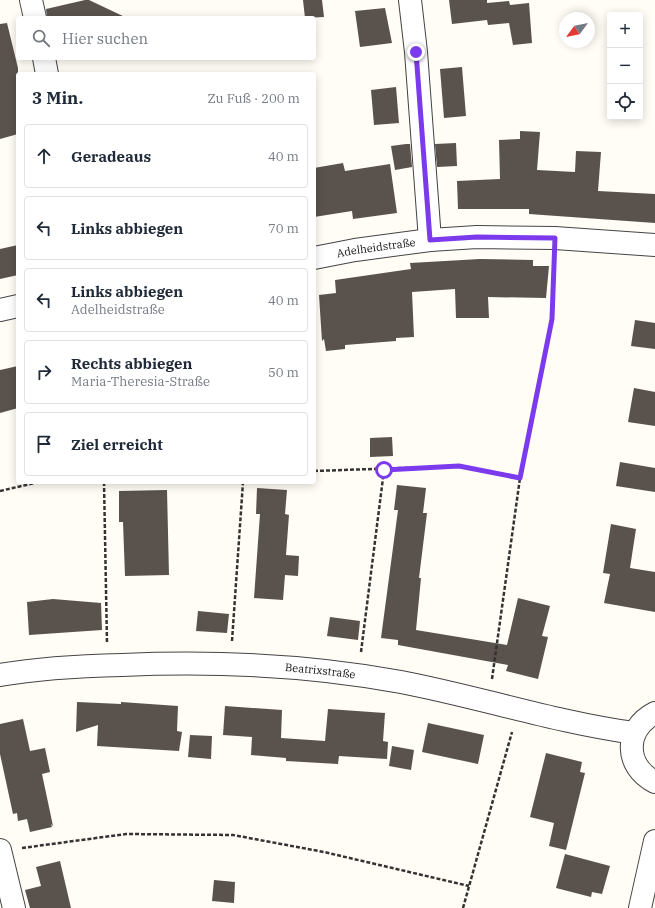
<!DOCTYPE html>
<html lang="de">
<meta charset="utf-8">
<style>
body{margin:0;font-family:"IBM Plex Serif",serif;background:#f6f6f7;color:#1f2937}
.controls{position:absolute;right:12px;top:12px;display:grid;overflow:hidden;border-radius:4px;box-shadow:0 2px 10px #0003}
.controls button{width:36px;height:36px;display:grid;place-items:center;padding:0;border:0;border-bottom:1px solid #e0e1e3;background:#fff;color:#1f2937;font:20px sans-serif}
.compass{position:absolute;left:559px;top:12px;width:36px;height:36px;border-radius:50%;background:#fff;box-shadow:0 2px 10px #0003;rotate:238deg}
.stop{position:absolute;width:12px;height:12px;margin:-9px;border:3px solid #7c3aed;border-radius:50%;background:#fff}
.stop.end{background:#7c3aed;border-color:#fff;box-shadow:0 1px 4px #0008}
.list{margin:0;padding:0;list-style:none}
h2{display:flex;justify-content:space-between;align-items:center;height:52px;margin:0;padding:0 16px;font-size:17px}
h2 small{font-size:13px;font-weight:400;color:#747a83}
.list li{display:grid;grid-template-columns:26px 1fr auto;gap:12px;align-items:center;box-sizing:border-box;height:64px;margin:0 8px 8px;padding:0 8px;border:1px solid #e0e1e3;border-radius:4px}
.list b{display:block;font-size:15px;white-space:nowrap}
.list p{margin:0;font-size:13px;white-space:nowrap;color:#747a83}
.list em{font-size:13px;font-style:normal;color:#747a83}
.icon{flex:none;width:22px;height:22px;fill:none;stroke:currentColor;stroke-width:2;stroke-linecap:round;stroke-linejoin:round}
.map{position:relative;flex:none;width:655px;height:908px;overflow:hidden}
.search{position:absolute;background:#fff;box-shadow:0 2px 10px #0003;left:16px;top:16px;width:300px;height:44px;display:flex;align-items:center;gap:10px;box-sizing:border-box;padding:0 14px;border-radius:4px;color:#747a83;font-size:15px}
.panel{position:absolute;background:#fff;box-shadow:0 2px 10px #0003;left:16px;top:72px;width:300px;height:412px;border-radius:4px}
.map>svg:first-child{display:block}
.building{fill:#5a524d}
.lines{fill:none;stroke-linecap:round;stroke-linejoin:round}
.minor-casing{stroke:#444;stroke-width:24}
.tertiary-casing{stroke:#444;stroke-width:24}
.path{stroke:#333;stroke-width:2.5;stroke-dasharray:4 2;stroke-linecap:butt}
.minor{stroke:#fff;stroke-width:22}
.tertiary{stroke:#fff;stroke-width:22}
.route{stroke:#7c3aed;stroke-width:5}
.labels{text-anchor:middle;stroke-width:4;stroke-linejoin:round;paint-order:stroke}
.street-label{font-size:11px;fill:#111;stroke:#fff}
</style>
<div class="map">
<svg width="655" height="908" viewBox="0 0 655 908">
<rect width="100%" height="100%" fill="#fffdf5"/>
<path class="building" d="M85,0H89L127,18H47L46,9Z
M303,0H322L324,17L305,18Z
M449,0H487V3L509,1L510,5L529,3L532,43L513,45L509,23L488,25L487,20L452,24Z
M385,8L392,43L360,47L355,11Z
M7,23L18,68V134L0,139V24Z
M462,67L466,116L444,118L440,69Z
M396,87L399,123L374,125L371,90Z
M520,131L540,132L537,170L575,172L576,151L601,152L598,191L655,194V223L529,214V209H458L457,181L500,179L499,140L520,139Z
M456,143L457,166L437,167L435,144Z
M406,144H410L412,167L395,170L391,146Z
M343,163L345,171L390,164L397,213L353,219L352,211L314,217V168Z
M18,245V275L0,279V249Z
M480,259L533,260V266H549L546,298L488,297L489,318H456L455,289L412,292L414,337L396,338V341L345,345V349L326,351L324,339L322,341L319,295L336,293L335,280L411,269L410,263Z
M635,320L655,323V349L631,346Z
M18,366V408L0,413V370Z
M634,388L655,392V426L628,422Z
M392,437L393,456L370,457V438Z
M620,462L655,468V492L616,486Z
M397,485L426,488L423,513H427L419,578H421L416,630L507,645L518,598L550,606L542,636L548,637L538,679L506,671L508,665L398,645V640L381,638L398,510H394Z
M257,488L287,490L285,514L289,515L286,555L299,556L298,576L285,575L283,600L254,598L260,514H256Z
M167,490L169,575L125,576L123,522H119V491Z
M611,524L636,529L630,568L655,572V612L604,603L610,574L603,573Z
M53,599L101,603L102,630L29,635L27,602Z
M198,611L229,614L227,633L196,631Z
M330,617L360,621L358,640L327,636Z
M77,702L121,704V702L178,706L177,731L182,732L179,751L97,746L98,725L76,732Z
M225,706L282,710L281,738L325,741L328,709L385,713L383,741L388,742L387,759L339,756L338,764L286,761V758L251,755L252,737L223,735Z
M23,719L30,751L45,748L50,772L42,774L53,826L51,824L52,827L30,832L27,819L18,821L17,813L13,814L0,754V724Z
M428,723L484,735L478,764L422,752Z
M190,735L212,736L211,759L188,757Z
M392,746L414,750L411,770L389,766Z
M546,753L582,762L580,772L585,773L566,850L549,846L554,823L530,817Z
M565,854L610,866L602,894L592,892L591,897L556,888Z
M60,861L71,908H30L25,890L41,886L36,867Z
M214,880L235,882L234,903L212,901Z"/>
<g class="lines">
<defs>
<g id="minor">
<path d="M31,0L35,18"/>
<path d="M410,0L416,52L430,240"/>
<path d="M44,58L47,74"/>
<path id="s1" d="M314,258L355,250L430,240L477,237L555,238L655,245"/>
<path d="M0,310L18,306"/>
<path d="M0,850L14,908"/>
<path d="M640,908L655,841"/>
</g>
<g id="tertiary">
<path id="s2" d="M0,675C40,668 81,666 122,665C215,661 310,665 401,682C479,697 555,722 634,733"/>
<path d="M655,713C624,729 624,766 655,782"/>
</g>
</defs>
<use href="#minor" class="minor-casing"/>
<use href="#tertiary" class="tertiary-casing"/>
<path class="path" d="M314,471L459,466L520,478L552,319L554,261
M104,482L107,643
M0,491L39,482
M232,641L243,482
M361,652L384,470
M492,679L520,478
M22,848L126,834L233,835L324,852L469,886
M463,908L512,732"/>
<use href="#minor" class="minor"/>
<use href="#tertiary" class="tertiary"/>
</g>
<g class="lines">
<path class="route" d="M384,470L459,466L520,478L552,319L555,238L477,237L430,240L416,52"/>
</g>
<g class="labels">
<g class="street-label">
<text dy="4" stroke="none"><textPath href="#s1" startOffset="63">Adelheidstraße</textPath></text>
<text dy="4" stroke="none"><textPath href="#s2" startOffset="321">Beatrixstraße</textPath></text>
</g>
</g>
</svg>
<div class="controls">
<button>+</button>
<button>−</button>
<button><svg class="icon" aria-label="locate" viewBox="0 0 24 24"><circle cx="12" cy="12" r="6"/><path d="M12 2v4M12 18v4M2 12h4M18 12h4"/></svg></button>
</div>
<svg class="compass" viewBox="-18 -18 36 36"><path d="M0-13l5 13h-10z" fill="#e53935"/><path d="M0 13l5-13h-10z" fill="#747a83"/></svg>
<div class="stop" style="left:384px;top:470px"></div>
<div class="stop end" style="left:416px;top:52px"></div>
<div class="search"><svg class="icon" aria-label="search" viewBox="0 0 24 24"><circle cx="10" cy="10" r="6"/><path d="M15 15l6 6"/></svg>Hier suchen</div>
<section class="panel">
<h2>3 Min.<small>Zu Fuß · 200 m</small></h2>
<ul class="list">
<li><svg class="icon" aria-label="ahead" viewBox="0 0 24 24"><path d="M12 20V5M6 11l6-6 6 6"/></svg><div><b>Geradeaus</b></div><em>40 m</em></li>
<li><svg class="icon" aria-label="left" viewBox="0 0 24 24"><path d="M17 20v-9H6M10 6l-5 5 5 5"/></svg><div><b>Links abbiegen</b></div><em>70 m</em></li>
<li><svg class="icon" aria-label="left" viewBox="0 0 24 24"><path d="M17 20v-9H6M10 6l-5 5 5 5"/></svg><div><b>Links abbiegen</b><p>Adelheidstraße</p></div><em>40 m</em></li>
<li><svg class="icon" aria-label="right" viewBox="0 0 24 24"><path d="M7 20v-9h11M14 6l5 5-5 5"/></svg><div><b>Rechts abbiegen</b><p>Maria-Theresia-Straße</p></div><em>50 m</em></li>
<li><svg class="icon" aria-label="arrive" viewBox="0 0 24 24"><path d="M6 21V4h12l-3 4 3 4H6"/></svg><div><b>Ziel erreicht</b></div></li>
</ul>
</section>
</div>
